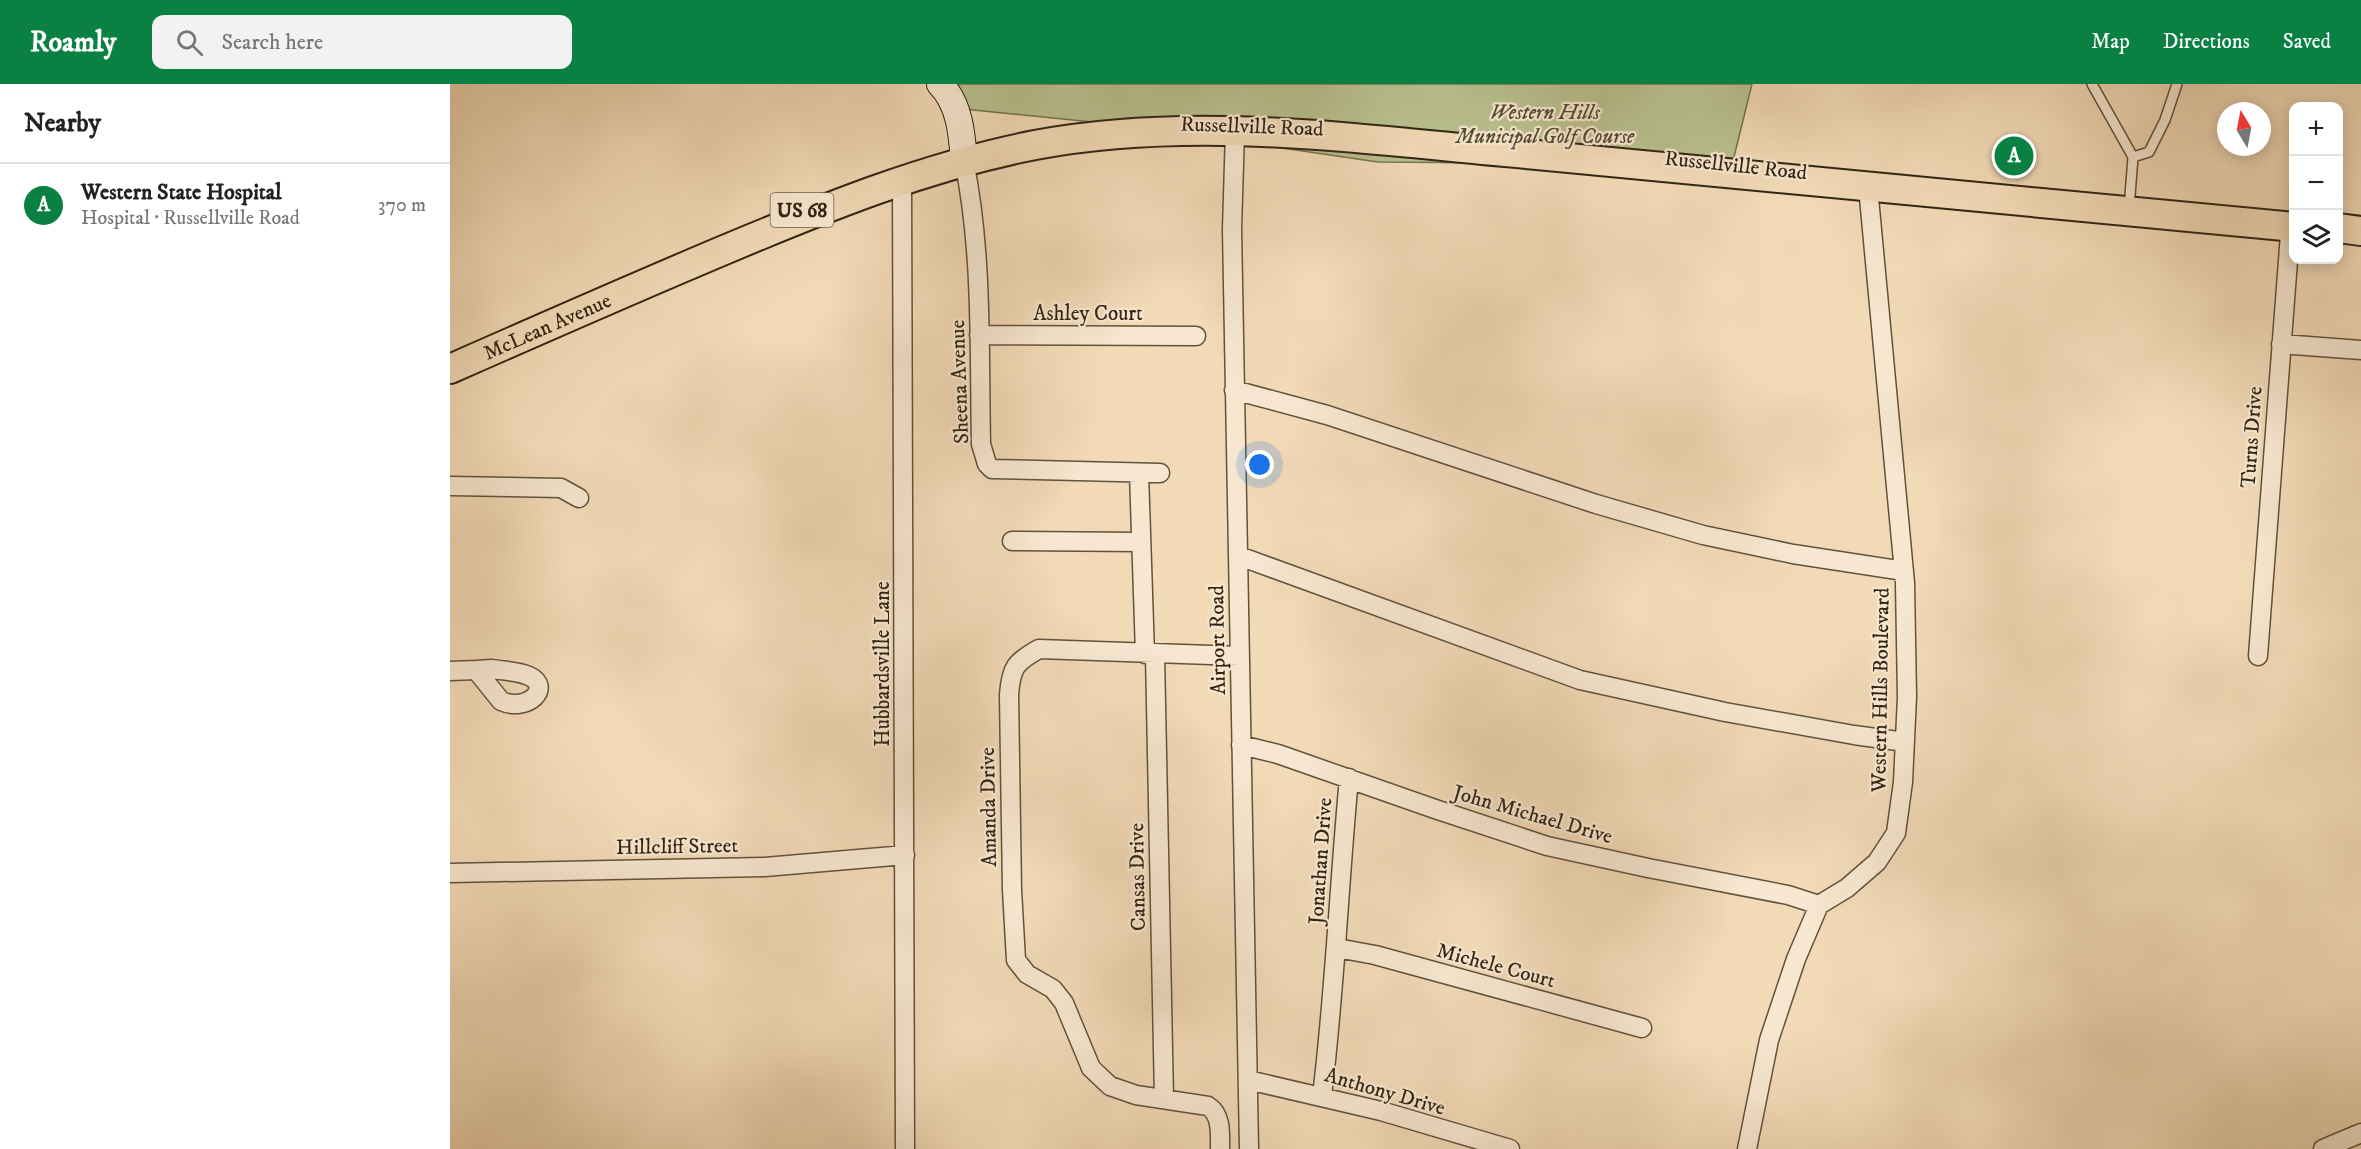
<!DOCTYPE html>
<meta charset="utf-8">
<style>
body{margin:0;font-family:"IM FELL DW Pica",serif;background:#f2f2f2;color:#222}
.controls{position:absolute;right:18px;top:18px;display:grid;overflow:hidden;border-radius:12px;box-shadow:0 3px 15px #0003}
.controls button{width:54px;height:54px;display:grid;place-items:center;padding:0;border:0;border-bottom:2px solid #e0e0e0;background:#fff;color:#222;font:30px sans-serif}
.compass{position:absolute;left:1767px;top:18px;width:54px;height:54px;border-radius:50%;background:#fff;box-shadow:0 3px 15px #0003;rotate:350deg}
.you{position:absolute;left:810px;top:381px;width:21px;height:21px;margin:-15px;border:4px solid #fff;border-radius:50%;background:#1a73e8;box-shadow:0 0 0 9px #1a73e833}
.badge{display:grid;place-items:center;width:39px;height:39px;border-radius:50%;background:#0b8043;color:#fff;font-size:20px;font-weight:700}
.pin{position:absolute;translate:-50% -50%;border:3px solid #fff;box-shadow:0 2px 6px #0006}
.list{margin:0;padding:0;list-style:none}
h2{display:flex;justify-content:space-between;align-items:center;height:78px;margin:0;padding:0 24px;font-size:26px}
h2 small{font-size:20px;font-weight:400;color:#767676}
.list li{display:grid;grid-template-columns:39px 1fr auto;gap:18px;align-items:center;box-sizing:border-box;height:84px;padding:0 24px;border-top:2px solid #e0e0e0}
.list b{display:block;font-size:22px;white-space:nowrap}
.list p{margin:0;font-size:20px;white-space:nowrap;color:#767676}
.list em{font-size:20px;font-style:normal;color:#767676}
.icon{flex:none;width:33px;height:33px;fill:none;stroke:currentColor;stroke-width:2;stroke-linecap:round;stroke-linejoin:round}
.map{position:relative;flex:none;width:1911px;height:1065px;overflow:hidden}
header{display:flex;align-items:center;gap:36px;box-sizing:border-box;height:84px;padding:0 30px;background:#0b8043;color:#fff}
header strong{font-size:28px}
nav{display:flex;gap:33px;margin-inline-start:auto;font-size:21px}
.search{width:420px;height:54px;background:#f2f2f2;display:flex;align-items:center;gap:15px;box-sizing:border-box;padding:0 21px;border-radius:12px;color:#767676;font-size:22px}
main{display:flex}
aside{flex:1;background:#fff}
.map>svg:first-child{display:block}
.green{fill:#b9c08f;stroke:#757251;stroke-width:1.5}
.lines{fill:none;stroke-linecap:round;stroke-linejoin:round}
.service-casing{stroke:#61523c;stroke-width:12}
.minor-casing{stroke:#61523c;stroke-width:21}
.secondary-casing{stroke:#312413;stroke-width:28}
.primary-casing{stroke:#312413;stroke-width:32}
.service{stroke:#f7e7d0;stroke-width:9}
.minor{stroke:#f7e7d0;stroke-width:18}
.secondary{stroke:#f7e7d0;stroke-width:26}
.primary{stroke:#f2dab7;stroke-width:28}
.labels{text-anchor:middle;stroke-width:4.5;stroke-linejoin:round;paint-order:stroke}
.shield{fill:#f7e7d0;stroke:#6c5e4c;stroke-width:1.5}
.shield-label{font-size:20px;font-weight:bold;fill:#312413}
.park-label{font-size:21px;font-style:italic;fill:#534b32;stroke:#f7e7d0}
.street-label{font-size:21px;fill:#312413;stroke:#f7e7d0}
</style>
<header>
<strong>Roamly</strong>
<div class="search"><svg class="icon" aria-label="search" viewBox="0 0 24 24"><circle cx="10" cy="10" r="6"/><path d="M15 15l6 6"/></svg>Search here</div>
<nav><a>Map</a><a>Directions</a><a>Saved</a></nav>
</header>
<main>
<aside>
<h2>Nearby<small></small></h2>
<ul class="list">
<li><span class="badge">A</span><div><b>Western State Hospital</b><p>Hospital · Russellville Road</p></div><em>370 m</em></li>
</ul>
</aside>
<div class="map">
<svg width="1911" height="1065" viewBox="0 0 1911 1065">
<rect width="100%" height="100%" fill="#f2dab7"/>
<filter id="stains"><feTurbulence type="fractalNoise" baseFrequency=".00333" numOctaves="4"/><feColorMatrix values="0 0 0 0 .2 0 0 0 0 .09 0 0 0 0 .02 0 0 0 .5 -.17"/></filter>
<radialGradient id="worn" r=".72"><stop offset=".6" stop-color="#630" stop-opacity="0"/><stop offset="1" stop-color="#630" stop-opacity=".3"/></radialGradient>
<path class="green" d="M505,0H1302L1282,81L928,78L682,42L504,24Z"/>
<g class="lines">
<defs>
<path id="service" d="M1642,0L1683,73
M1679,124L1683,73L1699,68L1715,36L1727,0"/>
<path id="minor" d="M785,47L782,145L799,1065
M514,77C533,170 529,266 531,360L537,380L542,385L710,389
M452,96L455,1065
M529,251L746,252
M1831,260L1911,266
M784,306L877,331L1146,420L1253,451L1343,470L1454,487
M689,389L695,570
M0,402L111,404L129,414
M562,457L691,458
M789,472L1130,596L1275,628L1404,651L1455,658
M705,571L714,1015
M1808,572L1841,137
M42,585C54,587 68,587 79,592C103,603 78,629 51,617L26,586Z
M0,587L26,586
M791,661L828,670L985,725L1097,762L1198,784L1338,811L1369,821
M0,789L315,783L455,771
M887,864L925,871L1192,944
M798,996L931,1027L1060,1065
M872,1012C885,906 889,800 899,694
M770,1065C770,1050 772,1031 758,1022L686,1011L660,1002L641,984L614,919L603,905L577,890L566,876L562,806L559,611C561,584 565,578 589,565L790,572
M1297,1065L1319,956L1346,875L1369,821L1397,804L1427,778L1446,749L1453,698L1457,613L1455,499L1418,103
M1873,1065L1911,1049"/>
<path id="secondary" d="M490,0C510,20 512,51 514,77"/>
<g id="primary">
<path d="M1888,144L1911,147"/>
<path id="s1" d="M0,285C93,244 186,203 279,164C379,122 478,82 585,61C750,30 921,57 1087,71C1339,93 1591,119 1844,143"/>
</g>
</defs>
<use href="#service" class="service-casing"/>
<use href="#minor" class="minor-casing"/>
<use href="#secondary" class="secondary-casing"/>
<use href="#primary" class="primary-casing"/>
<use href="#service" class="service"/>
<use href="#minor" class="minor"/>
<use href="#secondary" class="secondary"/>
<use href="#primary" class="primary"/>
</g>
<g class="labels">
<rect class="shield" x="320.5" y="109" width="63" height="34" rx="4.5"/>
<g class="shield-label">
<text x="352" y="133">US 68</text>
</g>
<g class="park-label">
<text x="1095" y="35">Western Hills<tspan x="1095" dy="24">Municipal Golf Course</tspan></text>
</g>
<g class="street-label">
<text transform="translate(802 42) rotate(2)" y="7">Russellville Road</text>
<text transform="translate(1286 81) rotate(6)" y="7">Russellville Road</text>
<text x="638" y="236">Ashley Court</text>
<text dy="7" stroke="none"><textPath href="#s1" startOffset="106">McLean Avenue</textPath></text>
<text transform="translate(509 298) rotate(-92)" y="7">Sheena Avenue</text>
<text transform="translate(1801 353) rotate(-86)" y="7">Turns Drive</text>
<text transform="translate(767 556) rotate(-91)" y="7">Airport Road</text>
<text transform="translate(432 580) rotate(-90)" y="7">Hubbardsville Lane</text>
<text transform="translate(1430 606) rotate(-89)" y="7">Western Hills Boulevard</text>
<text transform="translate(538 723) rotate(-91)" y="7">Amanda Drive</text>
<text transform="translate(1083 730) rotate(16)" y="7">John Michael Drive</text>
<text transform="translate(227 762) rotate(-1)" y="7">Hillcliff Street</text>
<text transform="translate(870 777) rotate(-86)" y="7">Jonathan Drive</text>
<text transform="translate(687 793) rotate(-91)" y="7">Cansas Drive</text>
<text transform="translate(1046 881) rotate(15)" y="7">Michele Court</text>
<text transform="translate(935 1007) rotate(16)" y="7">Anthony Drive</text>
</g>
</g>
<rect width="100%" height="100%" filter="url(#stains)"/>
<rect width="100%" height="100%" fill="url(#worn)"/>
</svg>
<div class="controls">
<button>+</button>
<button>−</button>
<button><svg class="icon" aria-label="layers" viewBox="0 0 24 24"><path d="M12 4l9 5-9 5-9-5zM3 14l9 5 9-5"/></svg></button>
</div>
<svg class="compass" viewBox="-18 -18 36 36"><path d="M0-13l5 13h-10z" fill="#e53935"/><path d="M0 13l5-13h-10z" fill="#767676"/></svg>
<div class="you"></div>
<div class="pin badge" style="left:1564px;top:72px">A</div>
</div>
</main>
